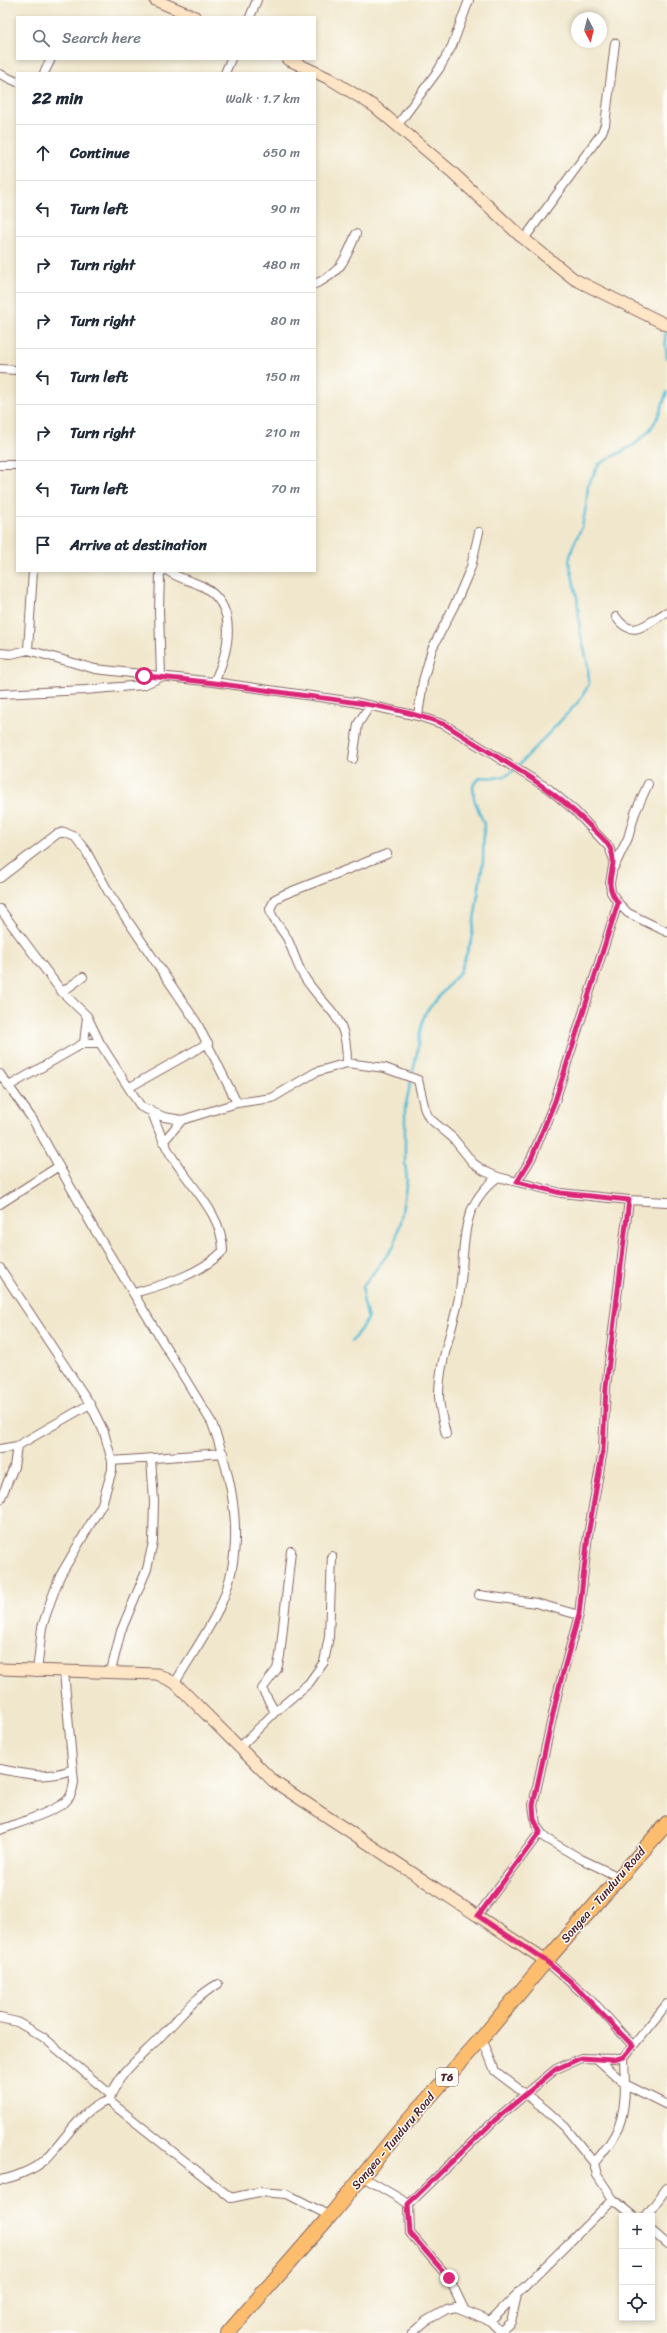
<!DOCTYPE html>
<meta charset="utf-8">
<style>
body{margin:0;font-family:Sriracha,sans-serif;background:#f2f2f3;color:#1f2937}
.controls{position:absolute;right:12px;bottom:12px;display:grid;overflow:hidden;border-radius:0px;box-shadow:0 2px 6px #0003}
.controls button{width:36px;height:36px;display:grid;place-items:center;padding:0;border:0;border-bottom:1px solid #e0e1e3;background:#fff;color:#1f2937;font:20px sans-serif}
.compass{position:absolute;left:571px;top:12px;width:36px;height:36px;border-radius:50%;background:#fff;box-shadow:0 2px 6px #0003;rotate:173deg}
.stop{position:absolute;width:12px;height:12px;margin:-9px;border:3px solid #db2777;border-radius:50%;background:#fff}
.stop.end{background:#db2777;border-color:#fff;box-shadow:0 1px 4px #0008}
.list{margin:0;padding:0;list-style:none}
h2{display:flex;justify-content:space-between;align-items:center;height:52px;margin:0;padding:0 16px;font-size:17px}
h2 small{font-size:13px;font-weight:400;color:#747a83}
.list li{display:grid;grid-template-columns:26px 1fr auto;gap:12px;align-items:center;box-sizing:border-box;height:56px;padding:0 16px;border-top:1px solid #e0e1e3}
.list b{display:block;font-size:15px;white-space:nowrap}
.list em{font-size:13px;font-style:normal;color:#747a83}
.icon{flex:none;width:22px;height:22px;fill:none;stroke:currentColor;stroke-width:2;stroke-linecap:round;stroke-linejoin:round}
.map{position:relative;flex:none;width:667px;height:2333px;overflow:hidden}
.search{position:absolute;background:#fff;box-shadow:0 2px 6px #0003;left:16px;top:16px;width:300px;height:44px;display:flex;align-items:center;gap:10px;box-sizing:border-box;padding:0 14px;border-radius:0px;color:#747a83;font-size:15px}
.panel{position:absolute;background:#fff;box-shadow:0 2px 6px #0003;left:16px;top:72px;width:300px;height:500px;border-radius:0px}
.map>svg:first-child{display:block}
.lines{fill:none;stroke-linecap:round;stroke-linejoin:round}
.stream{stroke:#57bcd5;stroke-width:2.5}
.street-casing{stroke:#846563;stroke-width:10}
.secondary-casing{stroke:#846563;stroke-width:13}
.highway-casing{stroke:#846563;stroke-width:16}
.street{stroke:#fff;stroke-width:8}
.secondary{stroke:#fee5c5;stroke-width:11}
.highway{stroke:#fcbd6e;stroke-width:14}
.route{stroke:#db2777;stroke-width:5}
.labels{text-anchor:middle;stroke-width:3;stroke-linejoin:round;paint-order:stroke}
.shield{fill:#fdfcf7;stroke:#806168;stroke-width:1}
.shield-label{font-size:11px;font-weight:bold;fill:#4a1f2b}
.street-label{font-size:12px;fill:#4a1f2b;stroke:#fdfcf7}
</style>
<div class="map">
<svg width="667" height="2333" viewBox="0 0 667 2333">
<rect width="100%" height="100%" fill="#fdfcf7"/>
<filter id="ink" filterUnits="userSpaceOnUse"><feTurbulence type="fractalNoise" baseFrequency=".025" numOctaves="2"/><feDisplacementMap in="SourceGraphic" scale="8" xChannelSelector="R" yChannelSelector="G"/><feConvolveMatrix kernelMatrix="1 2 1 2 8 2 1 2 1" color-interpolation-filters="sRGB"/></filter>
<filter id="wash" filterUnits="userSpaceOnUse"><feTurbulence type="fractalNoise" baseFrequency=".012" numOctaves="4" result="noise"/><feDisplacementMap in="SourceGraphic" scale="16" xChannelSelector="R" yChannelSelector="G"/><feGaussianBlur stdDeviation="0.9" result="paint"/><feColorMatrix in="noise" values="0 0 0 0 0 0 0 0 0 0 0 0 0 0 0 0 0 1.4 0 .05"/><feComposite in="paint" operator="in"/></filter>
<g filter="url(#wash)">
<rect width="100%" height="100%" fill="#f1e7cc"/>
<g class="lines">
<path class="stream" d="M667,330L665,336L667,358
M517,767L580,700L589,684L588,665L580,631L577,597L569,561L573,546L582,527L586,507L588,485L599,464L634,445L649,431L658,417L667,392
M352,1341L368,1319L363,1299V1286L394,1246L401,1218L407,1180L405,1163V1108L417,1053L420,1031L425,1013L460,972L471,941L483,861L484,824L474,799L473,785L481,777C492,778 506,779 514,770"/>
</g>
</g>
<g filter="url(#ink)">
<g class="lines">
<defs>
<path id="street" d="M250,17L257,0
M44,73L51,59
M225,73L231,59
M0,74L17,82
M397,126L439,69L452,46L469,0
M524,239L601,134L605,125L615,43
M315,284C341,273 346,258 356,234
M0,369L17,370
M0,465H17
M168,571C179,579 190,580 202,586C240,606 229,651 214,682
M616,617C633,642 649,621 667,612
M28,650L33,571
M0,653L11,654L28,650L95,669L214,682L354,702L418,716L445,725L549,789L575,811L609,847L614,860L610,883L611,892L618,903L628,913L667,932
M0,694L85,690L143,685L161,677L159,611L160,574L162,571
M418,716L423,681L432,649L457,600L471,567L479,532
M353,759L358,724L370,705
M614,867L628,838L635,813L648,784
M0,878L57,834L64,832L75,837L86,851L109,893L197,1023L237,1103
M0,909L62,992L87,1016L100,1043H84L9,1086
M62,992L83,977
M84,1043L87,1017
M100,1043L141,1107L164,1117L182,1120L237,1103L272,1098L316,1072L347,1063L385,1068L418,1080L425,1110L429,1118L453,1138L473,1163L484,1171L498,1177L561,1193L629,1200
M347,1063C347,1010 326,1013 303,975C296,963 293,950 287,938C282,929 271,919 270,909L275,899L285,894L387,854
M0,1074L33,1120L93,1227L212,1423C233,1480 247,1545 221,1604C209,1631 190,1657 175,1683
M130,1087L208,1043
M163,1142L182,1120
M517,1182L531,1159L555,1101L618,903
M0,1204L59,1166
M0,1268L90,1404L104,1432L112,1461V1470L102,1504L60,1576L51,1600L42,1627L37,1672
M134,1293C165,1284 199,1275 223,1251C223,1214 189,1185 171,1155C162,1141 157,1125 151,1110
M446,1434C443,1422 439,1407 439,1395C439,1362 453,1329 459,1297C467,1252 455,1209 498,1177
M0,1449L17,1446L90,1404
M112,1461L223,1453
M0,1500L14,1467L17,1446
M479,1595L536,1603L579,1615
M111,1671L121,1631L147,1569L153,1542L154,1501L151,1459
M275,1712L262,1689L277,1669L280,1656L291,1551
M239,1748L275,1712L309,1683L324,1662L329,1637L332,1556
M0,1769C27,1774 44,1780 71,1770
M0,1830C15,1824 59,1811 68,1799C72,1795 73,1788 74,1782L64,1672
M619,1877L581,1859L545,1838L536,1825L533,1805L558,1691L579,1615L588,1535L603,1450L606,1387L629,1200L667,1202
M478,1915L540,1832
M546,1961L597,2006L633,2046
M667,2004L624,2057L625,2084L667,2105
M0,2018L17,2022L43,2037L111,2095
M482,2038L495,2071L545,2109L565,2127L594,2163L597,2175L613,2199L634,2216
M109,2101C119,2070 143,2056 164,2033C181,2016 196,1996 218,1984
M594,2163C618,2136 625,2120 625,2084L596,2058
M363,2177L409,2204L410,2233L449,2278L464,2309
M0,2180C13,2178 35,2169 45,2160C63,2143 84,2105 109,2101L231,2198L259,2192L287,2194L330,2216
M409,2204L495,2120L556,2069L581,2058L613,2059L624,2057
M646,2216L667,2188
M652,2231L667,2244
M490,2321L613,2199
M501,2331L511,2322L517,2295
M412,2333L426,2321L447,2309L456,2307L490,2321L502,2333"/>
<path id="secondary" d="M155,0L195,17
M287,59L330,79L374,106L452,172L518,234L574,279L667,325
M0,1669L157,1674L175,1683L273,1781L546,1961"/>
<path id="highway" d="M228,2333L330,2216L400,2130L482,2038L546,1961L667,1823"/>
</defs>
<use href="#street" class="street-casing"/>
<use href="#secondary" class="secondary-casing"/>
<use href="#highway" class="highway-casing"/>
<use href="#street" class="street"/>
<use href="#secondary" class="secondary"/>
<use href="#highway" class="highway"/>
</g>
</g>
<g class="lines" filter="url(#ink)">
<path class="route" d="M144,676C196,679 248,688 300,695C347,701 401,707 446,725C495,757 548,783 590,826C596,832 605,839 610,848C617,863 610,869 610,884C610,891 614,897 618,903L555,1101L531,1159L517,1182L561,1193L629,1200L606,1387L603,1450L588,1535L579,1614L558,1691L533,1805L534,1819L540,1832L478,1916L546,1961L570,1981L633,2046L624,2057L613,2060L581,2058L556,2069L495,2120L408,2204L410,2233L449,2278"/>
</g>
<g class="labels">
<rect class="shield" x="436" y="2068" width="22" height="18" rx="3"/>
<g class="shield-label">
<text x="447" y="2081">T6</text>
</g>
<g class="street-label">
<text transform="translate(603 1895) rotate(-49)" y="4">Songea - Tunduru Road</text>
<text transform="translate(393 2141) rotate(-50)" y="4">Songea - Tunduru Road</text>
</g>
</g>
</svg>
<div class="controls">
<button>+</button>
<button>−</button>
<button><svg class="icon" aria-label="locate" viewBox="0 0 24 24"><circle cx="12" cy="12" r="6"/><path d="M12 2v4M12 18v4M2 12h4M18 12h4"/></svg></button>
</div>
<svg class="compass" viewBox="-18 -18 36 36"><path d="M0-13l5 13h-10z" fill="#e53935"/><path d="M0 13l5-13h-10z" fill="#747a83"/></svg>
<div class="stop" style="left:144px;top:676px"></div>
<div class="stop end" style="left:449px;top:2278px"></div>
<div class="search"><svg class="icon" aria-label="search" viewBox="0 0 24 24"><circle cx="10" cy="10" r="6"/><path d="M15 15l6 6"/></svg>Search here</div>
<section class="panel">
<h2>22 min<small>Walk · 1.7 km</small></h2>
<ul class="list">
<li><svg class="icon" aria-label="ahead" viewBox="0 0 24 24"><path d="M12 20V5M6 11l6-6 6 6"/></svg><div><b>Continue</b></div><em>650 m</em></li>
<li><svg class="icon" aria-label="left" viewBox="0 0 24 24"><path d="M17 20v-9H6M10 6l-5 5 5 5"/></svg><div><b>Turn left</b></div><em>90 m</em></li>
<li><svg class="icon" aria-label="right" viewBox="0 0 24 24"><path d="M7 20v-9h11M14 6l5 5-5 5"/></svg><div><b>Turn right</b></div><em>480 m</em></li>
<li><svg class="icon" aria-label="right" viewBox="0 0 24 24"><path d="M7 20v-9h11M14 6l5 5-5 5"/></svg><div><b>Turn right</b></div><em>80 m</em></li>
<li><svg class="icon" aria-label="left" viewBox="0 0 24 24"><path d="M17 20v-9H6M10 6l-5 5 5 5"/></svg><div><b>Turn left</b></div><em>150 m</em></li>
<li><svg class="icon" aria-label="right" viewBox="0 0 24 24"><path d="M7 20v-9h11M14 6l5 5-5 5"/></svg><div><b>Turn right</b></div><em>210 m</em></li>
<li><svg class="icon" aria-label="left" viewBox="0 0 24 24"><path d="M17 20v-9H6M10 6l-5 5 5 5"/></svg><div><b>Turn left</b></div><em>70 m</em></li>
<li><svg class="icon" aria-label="arrive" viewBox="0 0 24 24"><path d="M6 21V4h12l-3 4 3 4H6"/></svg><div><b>Arrive at destination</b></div></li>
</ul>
</section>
</div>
